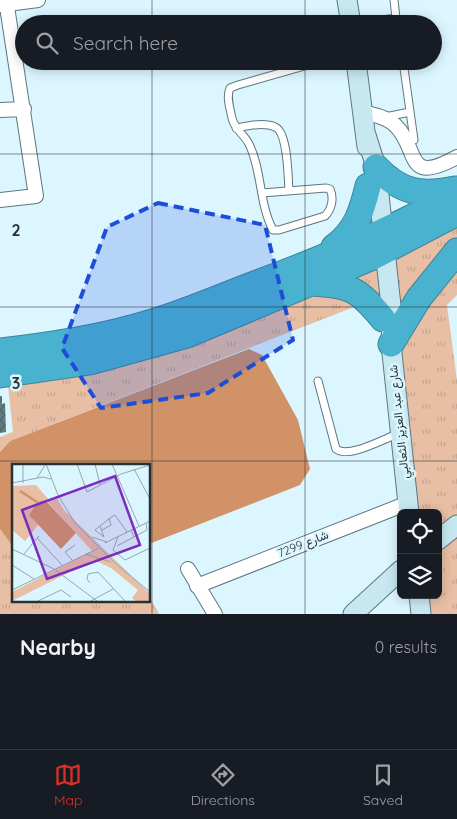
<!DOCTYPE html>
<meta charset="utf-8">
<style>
body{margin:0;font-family:Quicksand,Vazirmatn,sans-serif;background:#242831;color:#f1f3f6}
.controls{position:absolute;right:15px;bottom:15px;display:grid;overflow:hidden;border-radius:8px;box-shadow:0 2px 12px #0003}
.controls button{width:45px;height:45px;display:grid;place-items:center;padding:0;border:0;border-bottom:1px solid #363941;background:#171b24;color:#f1f3f6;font:25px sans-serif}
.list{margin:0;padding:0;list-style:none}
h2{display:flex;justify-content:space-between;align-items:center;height:65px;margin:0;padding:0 20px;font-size:21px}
h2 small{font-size:16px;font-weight:400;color:#9ea1a6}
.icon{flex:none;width:28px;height:28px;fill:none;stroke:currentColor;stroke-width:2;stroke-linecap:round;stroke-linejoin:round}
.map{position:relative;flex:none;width:457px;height:614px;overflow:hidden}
.search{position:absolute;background:#171b24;box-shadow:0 2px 12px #0003;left:15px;right:15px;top:15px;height:55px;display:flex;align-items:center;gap:12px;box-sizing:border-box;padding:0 18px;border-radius:28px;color:#9ea1a6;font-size:19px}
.sheet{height:135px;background:#171b24}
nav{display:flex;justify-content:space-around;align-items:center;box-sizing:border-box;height:70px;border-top:1px solid #363941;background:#171b24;font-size:14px;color:#9ea1a6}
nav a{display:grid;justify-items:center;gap:2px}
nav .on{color:#d93025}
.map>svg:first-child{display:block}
.grass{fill:url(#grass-tufts)}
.water{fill:#d29267}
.building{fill:url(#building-cross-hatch)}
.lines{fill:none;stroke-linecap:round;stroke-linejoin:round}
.lane-casing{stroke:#5f767e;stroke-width:9}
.street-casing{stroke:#5f767e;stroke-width:16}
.secondary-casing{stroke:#5f767e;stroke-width:21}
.highway-casing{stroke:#3d8599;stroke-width:27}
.lane{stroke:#fff;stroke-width:7}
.street{stroke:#fff;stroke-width:14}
.secondary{stroke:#c8e8f1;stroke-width:19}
.highway{stroke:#49b2cf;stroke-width:25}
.marked{fill:#1d4ed8;fill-opacity:0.2;stroke:#1d4ed8;stroke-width:4;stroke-dasharray:10 6;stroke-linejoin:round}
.grid{fill:none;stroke:#283235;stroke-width:1;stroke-opacity:0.55}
.labels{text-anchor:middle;stroke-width:5;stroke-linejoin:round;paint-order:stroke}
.street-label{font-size:12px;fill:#283235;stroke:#dcf6ff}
.inset-river{fill:none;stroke:#d29267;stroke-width:2.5}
.inset-road{fill:none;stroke:#94a8ae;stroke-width:1}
.view{fill:#7b2cbf;fill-opacity:0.15;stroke:#7b2cbf;stroke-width:2.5}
.inset-edge{fill:none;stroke:#283235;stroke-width:2.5}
.grid-label{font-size:16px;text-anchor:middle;font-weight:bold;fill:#283235;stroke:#dcf6ff;stroke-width:5;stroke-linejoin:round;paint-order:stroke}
</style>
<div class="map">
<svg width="457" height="614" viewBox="0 0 457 614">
<defs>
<pattern id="grass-tufts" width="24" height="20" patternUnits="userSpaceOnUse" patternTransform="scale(1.25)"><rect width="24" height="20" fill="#e8bea4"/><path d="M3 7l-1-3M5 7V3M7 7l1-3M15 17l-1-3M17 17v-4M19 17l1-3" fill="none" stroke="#c7a48e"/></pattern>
<pattern id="building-cross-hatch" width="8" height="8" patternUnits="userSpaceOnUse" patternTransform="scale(1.25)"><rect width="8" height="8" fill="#637a81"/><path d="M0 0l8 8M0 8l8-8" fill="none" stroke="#52656a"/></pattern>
</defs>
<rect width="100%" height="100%" fill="#dcf6ff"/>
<path class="grass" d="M457,219V295L447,305L457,381V614H431L429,595H438V513H418L390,293L10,441L0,452V437L13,432L8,386L190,347L312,296Z
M0,529L14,548V600H149V596L159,614H0Z"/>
<path class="water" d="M249,349L262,355L298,420L310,469L300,485L149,544V465H14V548L0,529V452L10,441Z"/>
<path class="building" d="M0,396H2V404L5,403L6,432L0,433Z"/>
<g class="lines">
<defs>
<path id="lane" d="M394,0L396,18
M352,24L396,18L397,24
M403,61L414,140
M385,117L410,112
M236,128C247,126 264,122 275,127C288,132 288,177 289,191
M262,193L326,188L330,189C334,198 332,209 325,216L279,230H273C259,204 262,170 249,144C244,134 234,129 232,118C230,108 226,97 230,88L238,85L322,61
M318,381L336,449C349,459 385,438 400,433"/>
<path id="street" d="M0,5L38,0
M0,110L24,109
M363,112C373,115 387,117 395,125C420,148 403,187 457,157
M0,200L36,196L6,0
M188,569L215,614
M197,586L408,503"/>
<path id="secondary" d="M347,0L351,24
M356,61L367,147
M366,135L376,167L392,315L391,344L409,513
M438,540L457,525
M419,595L421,614
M353,614L401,570"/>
<path id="highway" d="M376,167C401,193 421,196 455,189
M334,247C356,231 362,211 368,186
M312,283C351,285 358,289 383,319
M391,344L419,298L457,251
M0,351C44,346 88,340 131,328C175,317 217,298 260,282C327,257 395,229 457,193
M0,375L90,362L187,335L375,256L457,213"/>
</defs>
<use href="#lane" class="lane-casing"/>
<use href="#street" class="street-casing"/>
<use href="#secondary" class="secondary-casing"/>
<use href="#highway" class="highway-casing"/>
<use href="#lane" class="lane"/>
<use href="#street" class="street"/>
<use href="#secondary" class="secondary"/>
<use href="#highway" class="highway"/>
</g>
<path class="marked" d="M158,203L265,225L293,340L208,393L101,408L62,348L107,227Z"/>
<path class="grid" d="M152,0V24M305,0V24M152,61V614M305,61V614M0,154H457M0,307H457M0,461H457"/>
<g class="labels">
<g class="street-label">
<text transform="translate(399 422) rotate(-96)" y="4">شارع عبد العزيز الثعالبي</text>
<text transform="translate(303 544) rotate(-22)" y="4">شارع 7299</text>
</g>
</g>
<g transform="translate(12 464)">
<rect width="138" height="138" fill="#dcf6ff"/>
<path d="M24,21L38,37L45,34L52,46L137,129V137H124L120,134L126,126L99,104L82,96L0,137V128L80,87L34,36L25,38L17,50L26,61L13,77L0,66V22Z" fill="#e8bea4"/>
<path d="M33,36L64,69L49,85L17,51L25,38Z" fill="#d29267"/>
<path class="inset-river" d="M8,27L25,38"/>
<path class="inset-road" d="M34,0L46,31L63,59L103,99L138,128M65,0L75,28L109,10L138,1M83,0L88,21M100,0L127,62M122,5L138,35M25,14L33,1M0,19L31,13L39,15M11,19V0M88,62L92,73L83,66L98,54L103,51L115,68M90,66L99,61L97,54M80,73L95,78M106,73L101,86L113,96L138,84M122,73L135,66L134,59M25,74L50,101M93,79L138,57M105,82L122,73L119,66M0,85L42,105L85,137M12,90L27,72M73,90L99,98M60,96L53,88L63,81M0,101L22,115M78,119L75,115L76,110L86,108L113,137M0,126L87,84M26,137L49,126L59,133M79,137L101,125"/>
<path class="view" d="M103,12L128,81L35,115L10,46Z"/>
<rect width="138" height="138" class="inset-edge"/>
</g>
<g class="grid-label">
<text x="16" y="236">2</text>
<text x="16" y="389">3</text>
</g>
</svg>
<div class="controls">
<button><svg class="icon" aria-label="locate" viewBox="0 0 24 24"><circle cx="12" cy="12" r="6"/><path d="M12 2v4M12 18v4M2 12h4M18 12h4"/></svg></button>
<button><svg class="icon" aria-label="layers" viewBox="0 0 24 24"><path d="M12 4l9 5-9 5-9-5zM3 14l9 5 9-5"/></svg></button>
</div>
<div class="search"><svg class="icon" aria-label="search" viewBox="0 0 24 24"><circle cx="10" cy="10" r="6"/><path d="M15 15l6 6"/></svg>Search here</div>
</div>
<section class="sheet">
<h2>Nearby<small>0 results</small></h2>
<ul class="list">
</ul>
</section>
<nav>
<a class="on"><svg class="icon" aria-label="map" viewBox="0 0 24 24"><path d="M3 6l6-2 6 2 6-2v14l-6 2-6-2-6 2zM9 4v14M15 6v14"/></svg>Map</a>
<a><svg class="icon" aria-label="directions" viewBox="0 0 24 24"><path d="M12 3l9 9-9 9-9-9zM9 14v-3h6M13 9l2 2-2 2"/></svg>Directions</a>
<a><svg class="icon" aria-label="saved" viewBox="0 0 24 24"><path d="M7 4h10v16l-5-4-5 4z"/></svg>Saved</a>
</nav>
